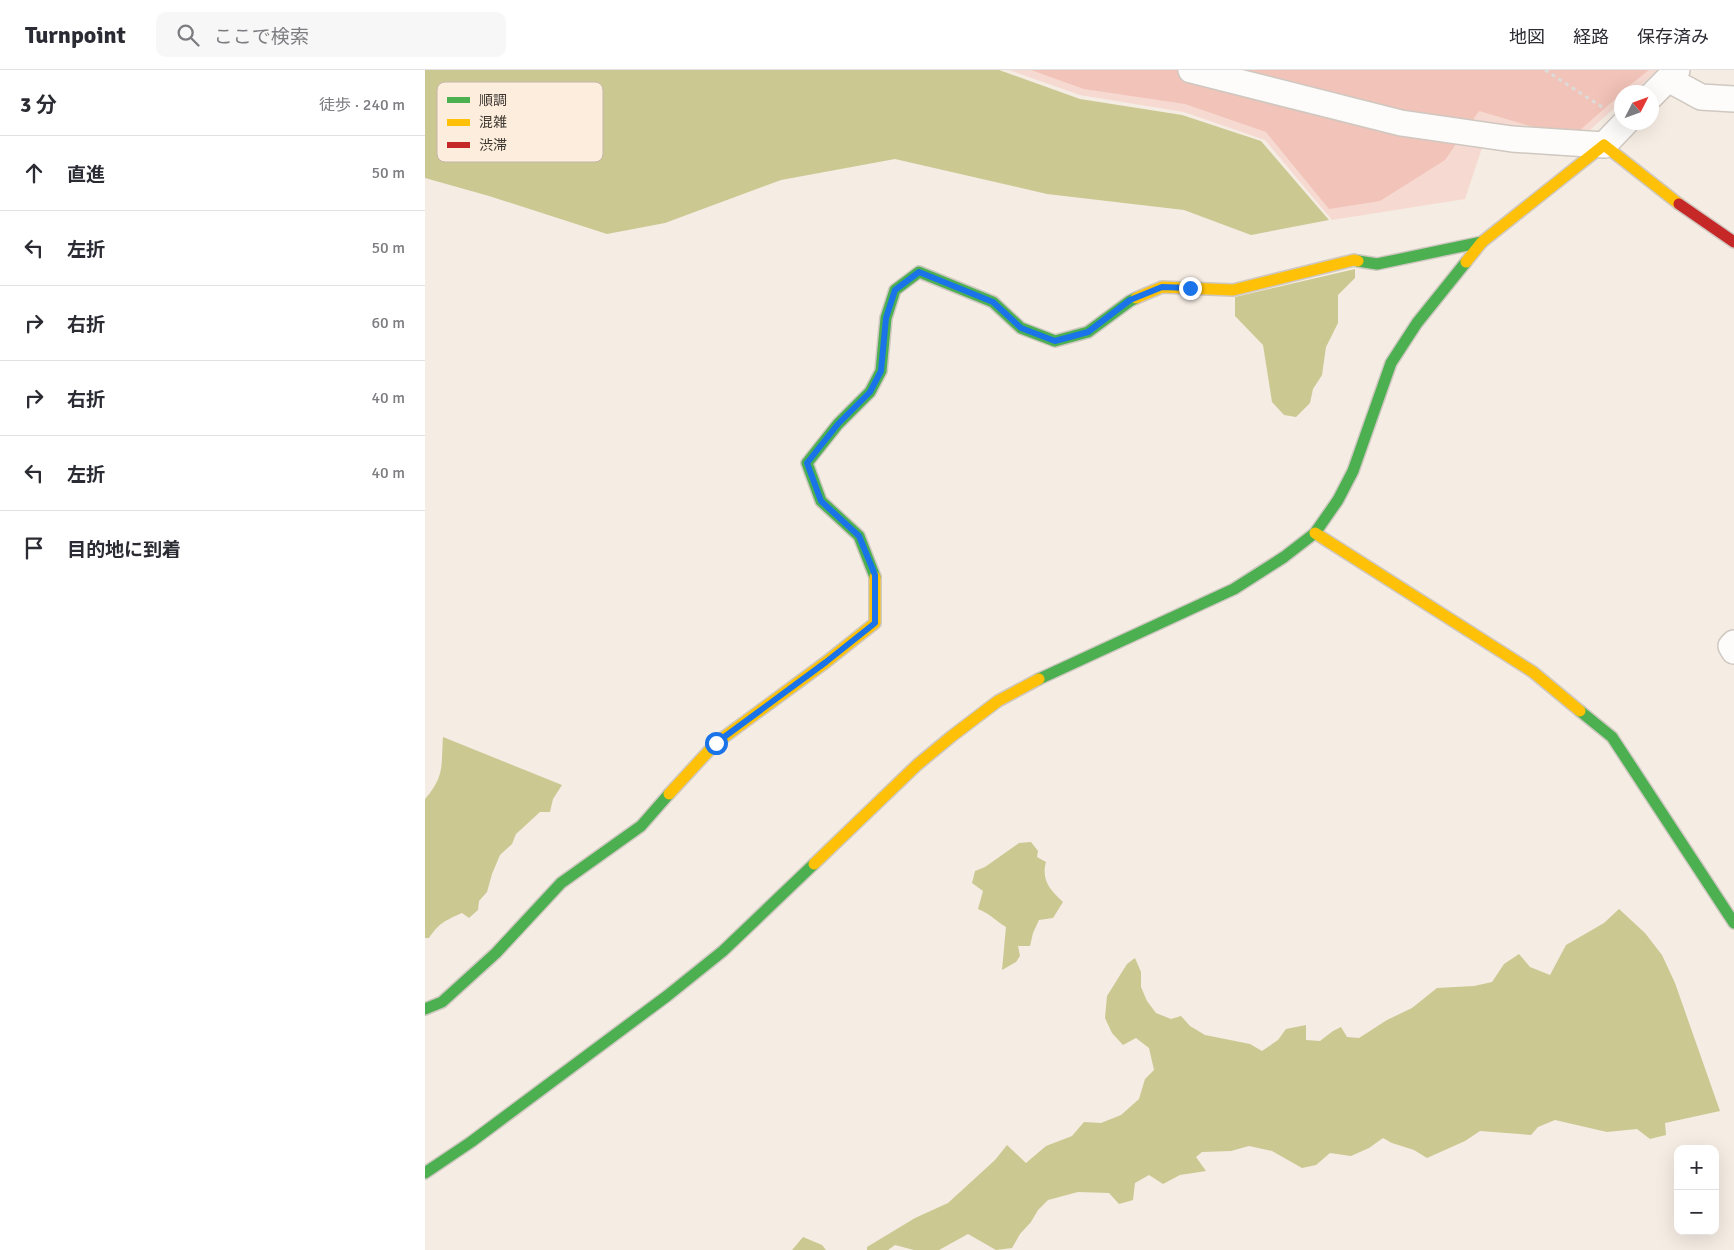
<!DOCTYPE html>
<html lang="ja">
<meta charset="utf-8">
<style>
body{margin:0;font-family:Signika,"Noto Sans JP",sans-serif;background:#f7f7f7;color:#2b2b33}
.controls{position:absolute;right:15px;bottom:15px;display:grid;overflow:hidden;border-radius:10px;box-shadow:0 5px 20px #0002}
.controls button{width:45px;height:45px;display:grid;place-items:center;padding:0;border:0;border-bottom:1px solid #e1e1e2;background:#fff;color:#2b2b33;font:25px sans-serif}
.compass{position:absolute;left:1189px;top:15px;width:45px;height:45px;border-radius:50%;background:#fff;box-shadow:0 5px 20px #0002;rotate:48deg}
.stop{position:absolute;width:15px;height:15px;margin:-11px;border:4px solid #1a73e8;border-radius:50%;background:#fff}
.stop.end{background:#1a73e8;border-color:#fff;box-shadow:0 1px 5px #0008}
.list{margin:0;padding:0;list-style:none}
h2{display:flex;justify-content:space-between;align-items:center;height:65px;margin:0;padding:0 20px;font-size:21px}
h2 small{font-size:16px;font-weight:400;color:#7c7c81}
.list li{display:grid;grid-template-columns:32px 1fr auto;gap:15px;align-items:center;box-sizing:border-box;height:75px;padding:0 20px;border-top:1px solid #e1e1e2}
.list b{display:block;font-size:19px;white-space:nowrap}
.list em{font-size:16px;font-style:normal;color:#7c7c81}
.icon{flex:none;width:28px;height:28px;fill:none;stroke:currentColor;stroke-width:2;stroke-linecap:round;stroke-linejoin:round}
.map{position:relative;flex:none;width:1309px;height:1180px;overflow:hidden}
header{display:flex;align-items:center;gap:30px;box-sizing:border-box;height:70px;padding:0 25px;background:#fff;border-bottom:1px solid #e1e1e2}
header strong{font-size:24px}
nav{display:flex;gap:28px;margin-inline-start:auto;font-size:18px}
.search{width:350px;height:45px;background:#f7f7f7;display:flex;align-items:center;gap:12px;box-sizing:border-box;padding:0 18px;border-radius:10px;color:#7c7c81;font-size:19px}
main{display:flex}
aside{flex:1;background:#fff}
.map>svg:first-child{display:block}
.green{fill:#f6d9d0}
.forest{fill:#f2c3b8}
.water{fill:#cbc892}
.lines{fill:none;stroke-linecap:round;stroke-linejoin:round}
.street-casing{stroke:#cfc8c1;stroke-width:28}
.fast-casing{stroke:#cfc8c1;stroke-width:14}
.slow-casing{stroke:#cfc8c1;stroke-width:14}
.jam-casing{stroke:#cfc8c1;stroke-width:14}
.path{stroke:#dddbd8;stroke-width:3;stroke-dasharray:4 4;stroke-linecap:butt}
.street{stroke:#fefcfb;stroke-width:25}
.fast{stroke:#4caf50;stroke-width:11}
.slow{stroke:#ffc107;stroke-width:11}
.jam{stroke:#c62828;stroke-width:11}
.route{stroke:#1a73e8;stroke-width:6}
.key{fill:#fceddc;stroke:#c3b6a9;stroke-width:1}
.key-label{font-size:14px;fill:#3d3731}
</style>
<header>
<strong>Turnpoint</strong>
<div class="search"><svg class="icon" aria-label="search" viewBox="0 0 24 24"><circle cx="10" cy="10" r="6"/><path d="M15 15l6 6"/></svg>ここで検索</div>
<nav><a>地図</a><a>経路</a><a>保存済み</a></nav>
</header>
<main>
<aside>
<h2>3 分<small>徒歩 · 240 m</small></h2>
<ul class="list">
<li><svg class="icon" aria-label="ahead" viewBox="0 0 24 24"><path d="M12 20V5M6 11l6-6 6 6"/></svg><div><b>直進</b></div><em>50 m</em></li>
<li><svg class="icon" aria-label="left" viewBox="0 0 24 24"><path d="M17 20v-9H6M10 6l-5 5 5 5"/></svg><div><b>左折</b></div><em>50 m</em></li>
<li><svg class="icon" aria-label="right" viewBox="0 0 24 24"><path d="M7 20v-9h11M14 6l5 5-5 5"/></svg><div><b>右折</b></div><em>60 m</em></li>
<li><svg class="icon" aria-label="right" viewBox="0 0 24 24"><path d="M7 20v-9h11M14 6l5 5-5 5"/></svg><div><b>右折</b></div><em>40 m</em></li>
<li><svg class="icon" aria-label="left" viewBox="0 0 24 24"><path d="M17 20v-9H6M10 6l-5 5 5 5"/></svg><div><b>左折</b></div><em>40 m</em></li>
<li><svg class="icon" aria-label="arrive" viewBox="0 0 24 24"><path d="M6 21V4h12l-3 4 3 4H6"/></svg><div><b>目的地に到着</b></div></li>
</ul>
</aside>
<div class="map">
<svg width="1309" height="1180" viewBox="0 0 1309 1180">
<rect width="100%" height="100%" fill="#f5ece3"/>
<path class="green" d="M584,0H1233L1208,22H1196V32L1136,86L1057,78L1040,129L907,150L840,70L759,42L655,25Z"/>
<path class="forest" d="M606,0H1224L1196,22V24L1146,68L1054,41L1020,90L955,131L904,139L841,62L760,34L659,19Z"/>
<path class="water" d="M0,0H574L655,29L757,45L836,71L904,150L826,165L759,140L622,124L470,89L356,110L240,153L182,164L64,126L0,108Z
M930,199V208L913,225V253L901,277L897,305L888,319L885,333L871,347L859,345L847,332L838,275L810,246V227Z
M18,667L137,715L128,729L125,742H115L91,764L87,774L75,785L67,804L62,822L54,831L53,840L44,848L37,843C21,850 14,853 4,868H0V729C20,706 16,696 18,667Z
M606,772L613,781L612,787L621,792C616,810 625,820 638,832L628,848L614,850L608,863L605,876H593L595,886L591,892L577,900L581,857C571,851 564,843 553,839L558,821L547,813L550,801L560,797L594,773Z
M1194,839L1220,863L1237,885L1250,913L1295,1041L1240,1053L1241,1065L1225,1069L1212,1059L1182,1062L1130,1050L1113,1057L1106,1065L1055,1061L1040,1071L1002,1088L989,1080L967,1073L958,1068L944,1078L926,1086L905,1083L891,1095L877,1098L847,1081L824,1076L806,1081L777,1082L771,1087L781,1101L755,1105L738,1114L724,1105L710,1113L708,1130L694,1134L684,1123L653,1122L623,1130L613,1140L606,1152L595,1164L587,1178L571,1180L543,1164L514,1180H489L470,1175L463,1180H442V1177L490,1148L523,1133L570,1090L582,1075L601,1093L621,1076L647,1066L659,1052L676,1053L696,1045L714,1029L720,1009L729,1000L724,978L711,968L698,975L687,963L680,948L682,926L702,894L710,888L716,902V917L722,931L731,943L746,949L756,946L765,956L780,965L825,974L837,981L853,970L861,959L881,955V970L895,971L908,961L916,957L922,967L934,968L962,950L987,938L1012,918L1049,916L1067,912L1079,894L1094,884L1105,897L1125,905L1141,875L1179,853Z
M378,1167L397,1175L401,1180H367Z"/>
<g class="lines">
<defs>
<path id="street" d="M766,0L976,53L1087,69L1179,75L1201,52
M1243,9L1276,27L1309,29
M1226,26L1252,0
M1309,573L1306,576L1309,581"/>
<path id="fast" d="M933,191L952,194L1057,172
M450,507L434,466L396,431L382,393L413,354L445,322L456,301L461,248L470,220L494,202L568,232L596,258L630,271L663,262L705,231L711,228
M614,609L809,519L859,487L890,463L913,430L928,401L966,293L992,253L1041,192
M1155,641L1187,667L1309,853
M0,939L17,932L71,883L136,813L216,756L244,724
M0,1103L46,1072L242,926L298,881L389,794"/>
<path id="slow" d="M1041,192L1057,172L1179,75L1254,134
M711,228L737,217L808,220L929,190L933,191
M890,463L1108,602L1155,641
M244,724L291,673L401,592L450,553V507
M389,794L492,695L527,666L573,631L614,609"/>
<path id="jam" d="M1254,134L1309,172"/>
</defs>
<use href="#street" class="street-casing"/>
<use href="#fast" class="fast-casing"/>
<use href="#slow" class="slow-casing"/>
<use href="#jam" class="jam-casing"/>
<path class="path" d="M1120,0L1180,39"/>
<use href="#street" class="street"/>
<use href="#fast" class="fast"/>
<use href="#slow" class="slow"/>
<use href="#jam" class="jam"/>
</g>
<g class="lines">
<path class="route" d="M291,673L401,592L450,553V505L434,466L396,431L382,393L413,354L445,322L456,301L461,248L470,220L494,202L568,232L596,258L630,271L663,262L705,230L737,217L765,218"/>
</g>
<rect x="12" y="12" width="166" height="80" rx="8" class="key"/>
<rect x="22" y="27" width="23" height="6" fill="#4caf50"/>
<rect x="22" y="49" width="23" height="7" fill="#ffc107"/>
<rect x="22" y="72" width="23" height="6" fill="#c62828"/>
<g class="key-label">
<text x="54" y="35">順調</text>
<text x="54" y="57">混雑</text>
<text x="54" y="80">渋滞</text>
</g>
</svg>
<div class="controls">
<button>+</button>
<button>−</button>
</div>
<svg class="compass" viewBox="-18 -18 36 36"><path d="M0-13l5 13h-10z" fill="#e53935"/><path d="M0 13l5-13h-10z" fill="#7c7c81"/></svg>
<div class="stop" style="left:291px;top:673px"></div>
<div class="stop end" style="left:765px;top:218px"></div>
</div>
</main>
